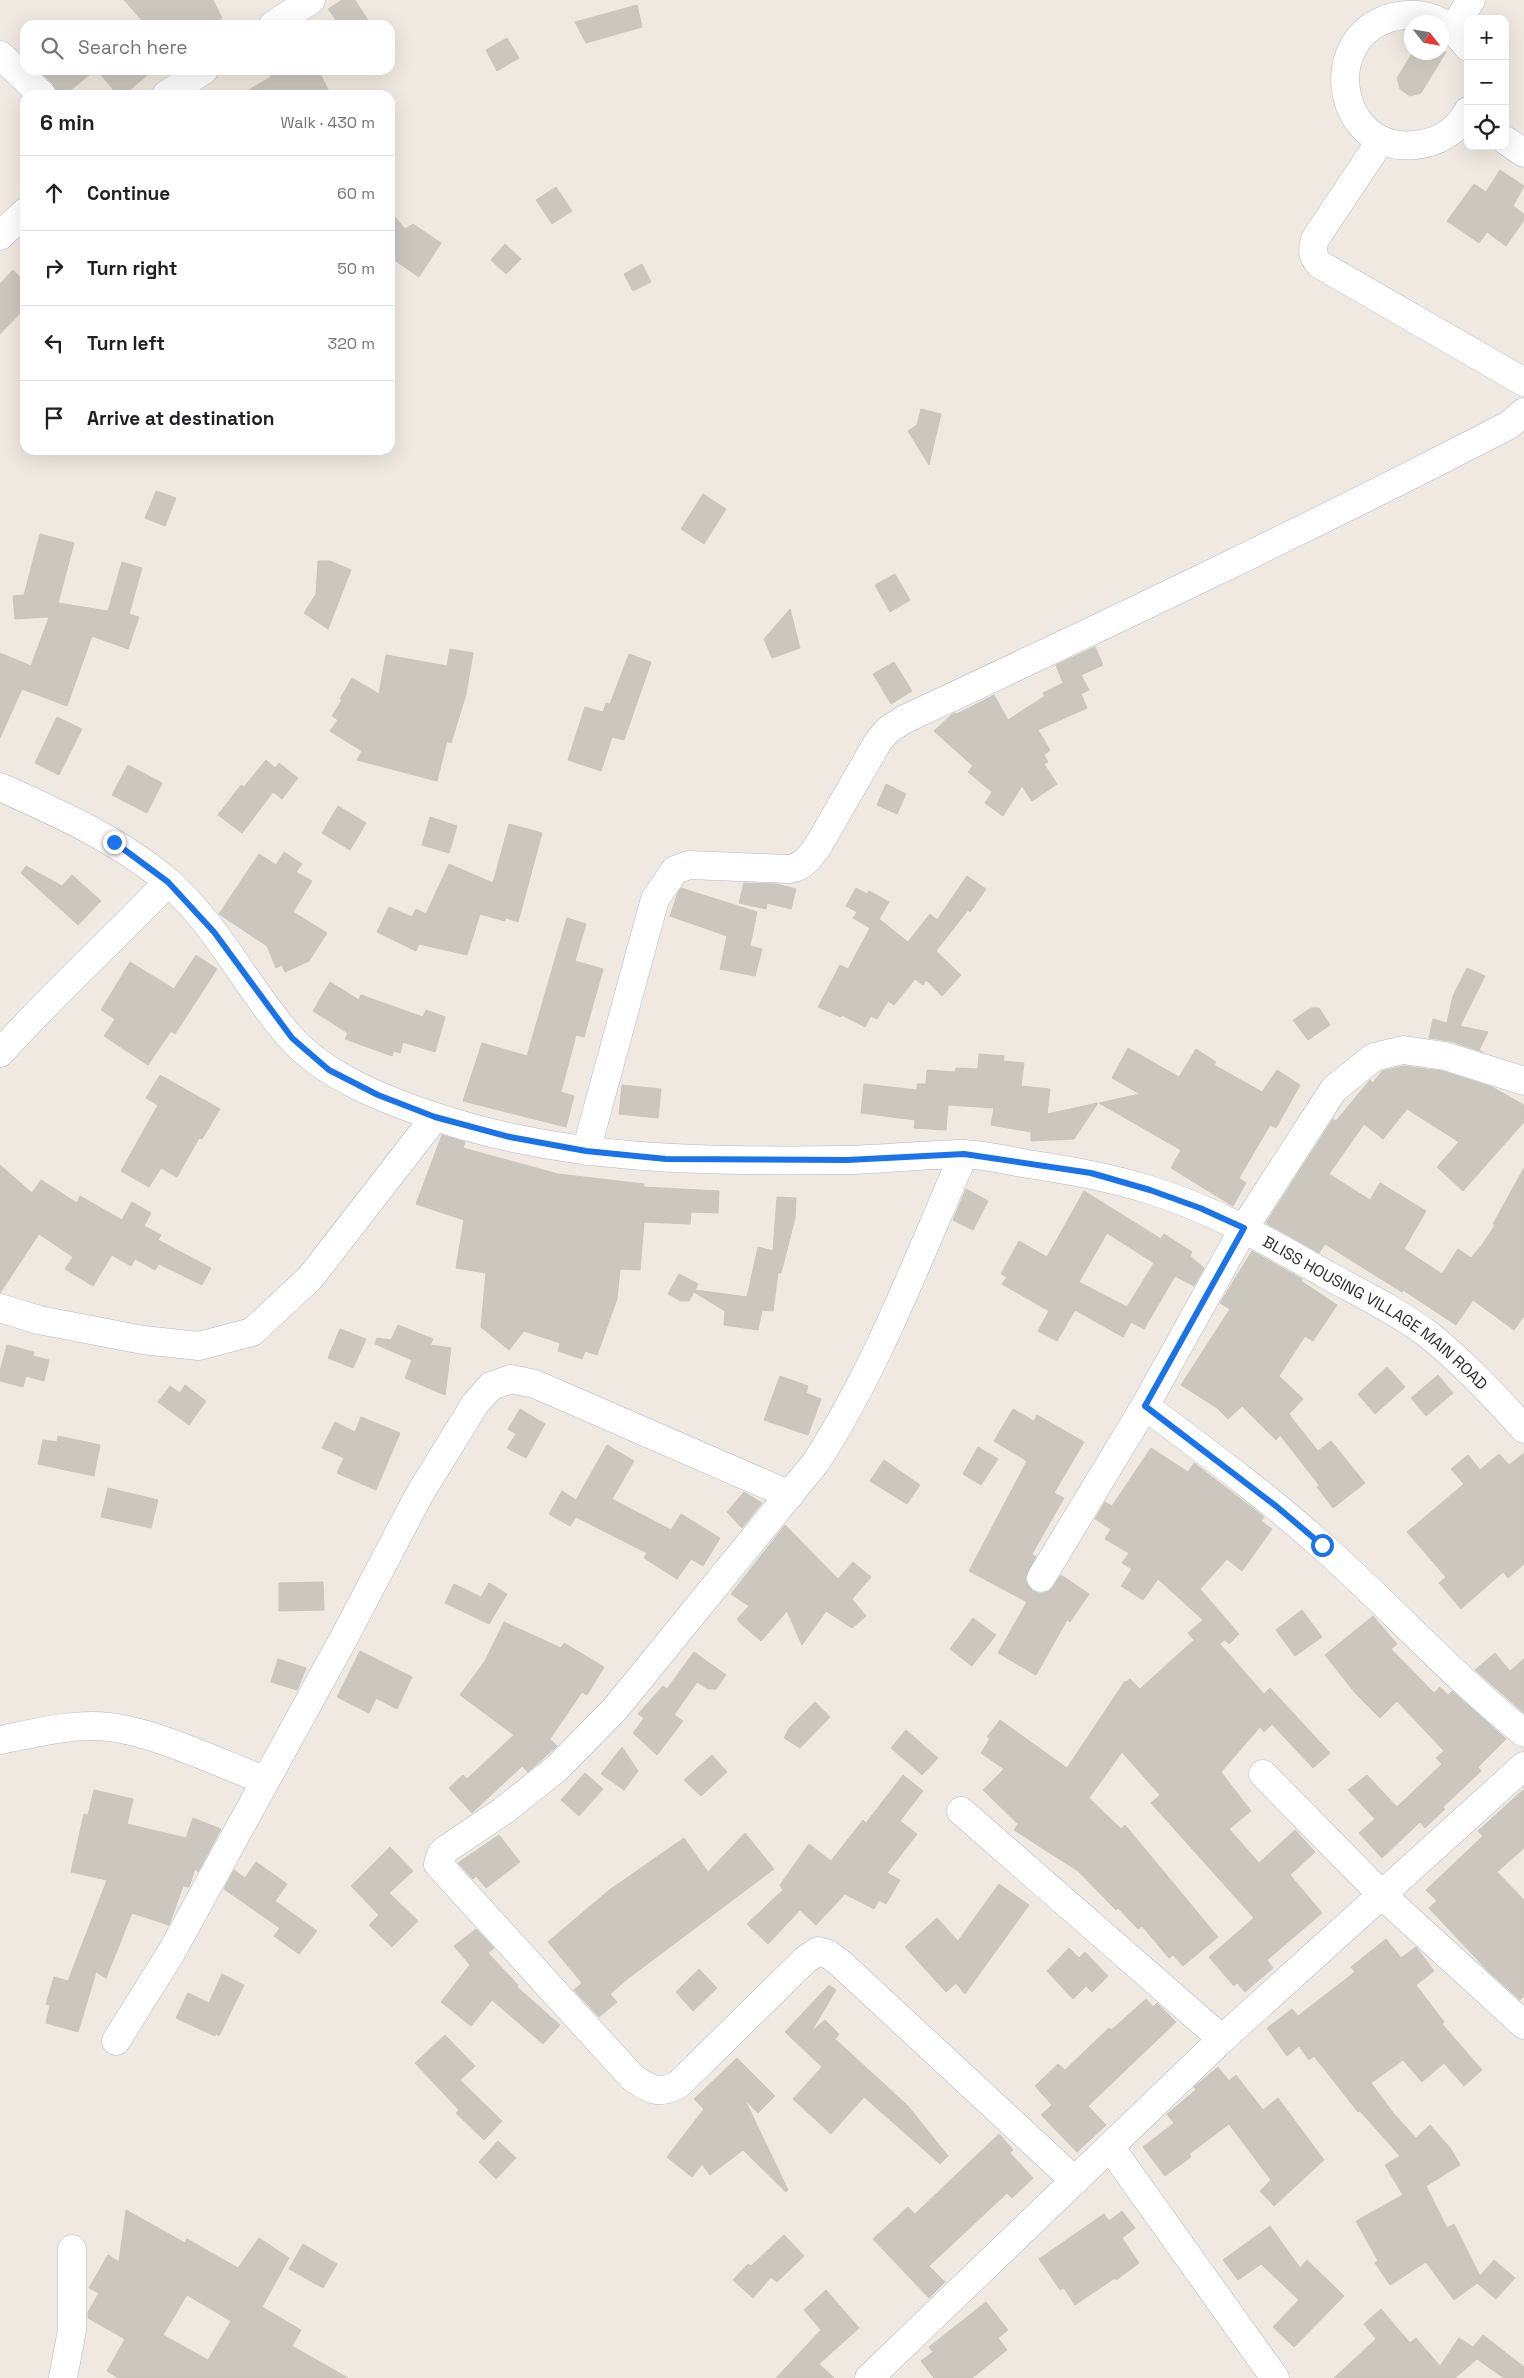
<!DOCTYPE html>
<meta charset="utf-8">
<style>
body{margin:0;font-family:"Space Grotesk",sans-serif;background:#f2f2f2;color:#202124}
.controls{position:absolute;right:15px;top:15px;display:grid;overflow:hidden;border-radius:10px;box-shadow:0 5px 20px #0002}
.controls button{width:45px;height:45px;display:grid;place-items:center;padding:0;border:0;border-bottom:1px solid #e0e0e0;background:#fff;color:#202124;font:25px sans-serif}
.compass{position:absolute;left:1404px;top:15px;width:45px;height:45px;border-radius:50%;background:#fff;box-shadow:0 5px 20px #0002;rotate:121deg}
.stop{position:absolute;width:15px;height:15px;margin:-11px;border:4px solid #1a73e8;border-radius:50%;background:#fff}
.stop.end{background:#1a73e8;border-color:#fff;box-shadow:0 1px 5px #0008}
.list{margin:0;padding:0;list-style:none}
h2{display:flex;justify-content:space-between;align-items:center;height:65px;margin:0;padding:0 20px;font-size:21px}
h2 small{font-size:16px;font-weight:400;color:#757577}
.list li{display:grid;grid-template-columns:32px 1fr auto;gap:15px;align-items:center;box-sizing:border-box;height:75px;padding:0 20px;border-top:1px solid #e0e0e0}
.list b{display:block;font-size:19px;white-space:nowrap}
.list em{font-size:16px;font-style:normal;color:#757577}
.icon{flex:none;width:28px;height:28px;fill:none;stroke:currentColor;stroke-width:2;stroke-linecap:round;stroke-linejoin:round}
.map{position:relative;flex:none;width:1524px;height:2378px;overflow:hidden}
.search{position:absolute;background:#fff;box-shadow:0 5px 20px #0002;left:20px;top:20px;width:375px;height:55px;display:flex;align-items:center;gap:12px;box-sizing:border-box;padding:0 18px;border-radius:15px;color:#757577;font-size:19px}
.panel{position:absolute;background:#fff;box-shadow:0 5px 20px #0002;left:20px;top:90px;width:375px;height:365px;border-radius:15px}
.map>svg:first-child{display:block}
.building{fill:#cbc7bf;stroke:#cbc5ba;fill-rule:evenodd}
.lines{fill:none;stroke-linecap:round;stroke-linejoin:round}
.minor-casing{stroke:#b4b7c1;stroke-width:29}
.minor{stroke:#fff;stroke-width:28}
.route{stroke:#1a73e8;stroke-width:6}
.labels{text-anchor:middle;stroke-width:4.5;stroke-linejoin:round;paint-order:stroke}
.street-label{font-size:16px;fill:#2e2e2e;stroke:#fff}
</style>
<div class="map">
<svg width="1524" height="2378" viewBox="0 0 1524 2378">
<rect width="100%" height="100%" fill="#efe9e1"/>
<path class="building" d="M124,0H213L222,18L208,25H146Z
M342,0H355L371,25H340L328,9Z
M637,5L642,27L586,43L575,22Z
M507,38L519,58L497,71L486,50Z
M1413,52H1446L1421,93L1410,96L1400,89L1397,78Z
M38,70H95L65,95H57L53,84Z
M97,70H153L124,95H118Z
M267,70H318L331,95H240L271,77Z
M1500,170L1524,186L1513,206L1524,214V220L1506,246L1487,232L1479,243L1447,221L1474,184L1486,192Z
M556,187L572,211L552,224L536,200Z
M390,211L405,229L413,224L441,243L419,277L390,257Z
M505,244L521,259L506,274L491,260Z
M642,264L651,282L633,291L624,274Z
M13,270L25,282V308L0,334V284Z
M921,409L941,414L929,465L908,431L917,425Z
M156,491L176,498L165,526L145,518Z
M703,494L726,509L704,544L681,529Z
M40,534L74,543L58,603L108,611L122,562L142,568L129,614L139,617L128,649L92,636L67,706L22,689L0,738V653L31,666L49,617L15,619L13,596L24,595Z
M318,561H330L351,570L328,629L304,613L316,594Z
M895,574L910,600L890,612L875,585Z
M790,609L800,648L772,658L764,639Z
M1095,647L1103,665L1081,675L1089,690L1081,694L1087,708L1038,730L1050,750L1044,755L1048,762L1044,764L1057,784L1032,801L1022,786L1003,816L985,803L992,792L968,772L973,766L934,731L951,715L955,713L957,714L994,695L1008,720L1045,696L1043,693L1063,683L1056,665Z
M450,649L473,653L466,694L451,743L447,741L437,781L357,760L362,751L330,731L338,720L332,716L342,700L340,699L352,678L379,694L386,655L447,666Z
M629,654L651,662L624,740L612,737L601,771L568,760L585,707L603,712L606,703L610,704Z
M894,662L912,691L891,704L873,674Z
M57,717L82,729L59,775L35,763Z
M266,760L275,768L279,763L298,778L282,799L273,792L242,833L218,815L241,785L244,787Z
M128,765L162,783L147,813L112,795Z
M886,784L906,794L897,814L877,805Z
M338,806L366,823L350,850L322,833Z
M430,817L457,826L449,853L422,845Z
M509,824L542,833L518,922L506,918L505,921L480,914L467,955L419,944L416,951L377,932L389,907L412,917L416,909L426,914L449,864L493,883Z
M284,852L302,864L296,872L312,881L293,912L327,933L309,961L285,972L282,965L276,968L267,946L219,914L259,854L276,865Z
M26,866L62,886L72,875L101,901L78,925L21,873Z
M967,876L986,889L970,912L968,910L936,951L961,975L942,996L926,980L923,985L915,979L894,1005L888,1001L877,1019L871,1016L865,1027L842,1015L841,1017L818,1007L840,965L848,969L870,928L853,918L857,912L846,906L856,888L867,894L869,891L889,902L879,919L908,942L930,914L937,920Z
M744,883L777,884L796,889L791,909L767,903L766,909L739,903Z
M681,888L757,912L750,946L762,949L755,976L720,969L727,936L670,916L677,895Z
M567,918L586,924L575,961L603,969L584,1037L576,1035L561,1092L574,1096L566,1127L463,1101L482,1043L527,1056Z
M196,955L217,969L175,1034L171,1031L148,1065L104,1036L115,1019L101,1010L130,962L174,989Z
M1467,968L1485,976L1460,1026L1488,1032L1479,1050L1483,1052L1450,1041L1429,1038L1433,1019L1447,1023L1453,996Z
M330,982L359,1000L361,995L423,1017L426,1010L445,1017L435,1052L403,1042L400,1053L394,1051L392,1056L345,1039L348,1033L313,1011Z
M1311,1008H1319L1330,1025L1308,1040L1293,1020Z
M1128,1048L1179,1077L1196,1049L1216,1062L1214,1065L1262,1092L1277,1070L1300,1085L1276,1128L1270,1125L1239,1178L1246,1183L1233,1206L1171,1168L1181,1150L1099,1103L1140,1094L1112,1078Z
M979,1054L1004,1056L1003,1061L1024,1063L1021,1086L1050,1089L1047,1114L1098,1103L1074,1139L1031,1141V1132L991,1125L994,1108L948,1105L946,1130L914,1128L915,1120L861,1113L864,1084L917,1090V1084H926L927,1070L955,1072L956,1068L978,1069Z
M1404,1066L1442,1071L1492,1087L1524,1105V1122L1463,1191L1437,1167L1459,1142L1407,1109L1383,1139L1364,1124L1329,1174L1370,1200L1380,1183L1426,1211L1404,1249L1442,1274L1458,1249L1471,1258L1482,1245L1495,1225L1493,1224L1524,1168V1316L1514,1330L1473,1300L1456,1325L1403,1290L1402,1292L1325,1244L1319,1253L1266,1223L1333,1119L1336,1121L1370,1080L1373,1083L1382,1071Z
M160,1075L220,1109L202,1139L199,1138L177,1177L161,1168L149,1187L121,1171L158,1105L146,1098Z
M622,1085L661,1089L658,1118L619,1114Z
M442,1135L465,1142L463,1148L558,1174L644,1184L643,1187L719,1191L718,1213L691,1212L690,1224L644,1222L640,1270L620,1269L617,1299L597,1355L585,1351L582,1359L558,1351L560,1343L524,1331L509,1350L481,1327L486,1273L456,1268L464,1220L416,1204Z
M0,1165L32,1193L41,1180L77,1203L80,1196L122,1220L132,1202L151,1213L144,1226L161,1235L158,1240L211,1268L202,1285L159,1264L155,1270L135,1259L131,1266L112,1255L93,1286L65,1269L73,1257L39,1234L0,1293Z
M966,1189L988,1201L973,1230L953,1220Z
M1084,1191L1161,1239L1164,1234L1192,1252L1190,1256L1204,1268L1194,1286L1175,1276L1144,1329L1131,1322L1123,1337L1075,1310L1057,1341L1038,1331L1049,1311L1002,1284L1007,1277L1001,1274L1019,1241L1047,1257ZM1107,1233L1154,1263L1127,1307L1079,1282Z
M777,1197L796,1198L795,1218L781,1273H778L773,1311L762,1310L758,1330L724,1325L725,1311L694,1292L689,1301H681L668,1294L679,1274L698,1284L695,1290L747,1297L758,1247L773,1251Z
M1252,1251L1302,1279L1301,1281L1337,1305L1313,1341L1305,1336L1279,1376L1303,1399L1289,1414L1294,1421L1318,1451L1331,1441L1365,1483L1333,1508L1317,1487L1319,1485L1280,1435L1276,1440L1242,1406L1228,1419L1217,1408L1181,1385L1230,1309L1220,1303Z
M398,1325L433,1339L430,1345L451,1348L445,1395L405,1378L412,1360L375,1344L377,1338L391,1340Z
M340,1329L366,1339L353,1368L328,1358Z
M7,1345L34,1352L33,1356L49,1360L44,1381L26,1376L23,1387L0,1381V1371Z
M1387,1367L1405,1387L1375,1414L1358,1394Z
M1438,1375L1453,1393L1426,1416L1411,1398Z
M780,1376L808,1386L806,1393L821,1399L808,1435L764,1420Z
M185,1385L206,1401L189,1425L158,1402L170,1386L180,1393Z
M520,1409L545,1424L526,1458L507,1448L516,1434L508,1429Z
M1013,1409L1034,1421L1037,1415L1084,1442L1054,1493L1064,1498L1032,1554L1036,1557L1025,1578L1028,1586L1033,1591L1041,1594L1049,1591L1061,1575L1089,1594L1070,1622L1067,1620L1036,1675L998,1653L1027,1602L969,1571L1027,1461L994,1441Z
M361,1417L400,1433L376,1490L337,1473L344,1458L322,1448L335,1422L355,1432Z
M58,1436L100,1445L94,1476L38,1464L43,1440L57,1442Z
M607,1445L634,1461L612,1499L671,1530L681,1514L720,1538L703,1566L691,1559L677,1579L644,1558L647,1553L576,1517L570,1526L549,1514L562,1491L576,1500Z
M978,1447L998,1459L981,1485L963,1474Z
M1151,1448L1188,1472L1194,1463L1264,1517L1261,1521L1272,1529L1242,1571L1227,1559L1200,1589L1239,1634L1229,1644L1220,1636L1224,1640L1220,1644L1264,1694L1270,1688L1330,1753L1313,1768L1272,1724L1264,1732L1260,1727L1221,1772L1251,1811L1229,1829L1259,1863L1295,1830L1315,1852L1290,1875L1322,1913L1267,1960L1273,1968L1245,1992L1237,1983L1234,1986L1209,1957L1254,1918L1151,1803L1160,1795L1122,1752L1089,1798L1121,1829L1125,1825L1218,1937L1183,1966L1173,1955L1169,1958L1142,1926L1138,1929L1118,1908L1116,1910L1078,1871L1014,1830L1018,1824L983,1790L1004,1769L981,1753L990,1739L987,1737L1000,1720L1067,1768L1125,1681L1126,1682L1130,1679L1140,1689L1194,1640L1188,1633L1203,1620L1158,1579L1143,1600L1121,1586L1132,1569L1122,1563L1129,1553L1105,1539L1111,1529L1095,1519L1105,1502L1112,1506Z
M1524,1453V1564L1508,1578L1503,1572L1461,1609L1439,1583L1446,1577L1407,1532L1464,1484L1451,1469L1468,1455L1480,1470L1499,1454L1509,1465Z
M884,1460L920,1485L907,1504L870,1481Z
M108,1488L158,1500L151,1528L101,1517Z
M744,1492L762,1503L742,1528L727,1512Z
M785,1525L838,1579L853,1562L871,1577L852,1599L866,1616L852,1628L826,1611L802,1645L787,1611L761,1641L740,1623L737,1619L749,1606L731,1594Z
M323,1582L324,1610L279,1611V1583Z
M489,1583L507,1594L489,1624L445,1603L454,1584L481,1597Z
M1302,1610L1322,1637L1295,1656L1276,1630Z
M1373,1616L1397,1644L1391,1649L1434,1693L1440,1687L1448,1695L1452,1691L1506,1739L1478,1767L1481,1771L1443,1807L1445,1809L1425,1828L1420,1822L1382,1858L1359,1833L1375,1819L1348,1790L1367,1775L1397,1807L1442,1764L1436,1758L1444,1751L1397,1701L1380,1718L1356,1694L1325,1655Z
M973,1618L996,1635L972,1666L950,1649Z
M504,1622L561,1648L564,1643L604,1667L587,1695L582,1692L550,1739L557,1746L528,1772L522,1766L472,1813L449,1788L463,1775L467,1779L514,1735L460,1695L485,1661Z
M360,1651L412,1677L397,1709L376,1698L369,1713L337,1697Z
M694,1652L726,1675L716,1689H708L697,1682L674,1715L683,1721L657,1755L633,1733L644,1718L638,1714L663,1686L667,1689Z
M1495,1653L1510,1671L1524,1659V1713L1475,1670Z
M278,1659L306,1668L297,1690L271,1682Z
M815,1702L830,1717L800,1748L784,1738L789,1728Z
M906,1730L938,1758L922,1775L891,1748Z
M622,1747L638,1771L624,1790L601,1774Z
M712,1755L727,1772L701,1796L684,1780Z
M585,1773L603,1789L579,1816L561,1800Z
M903,1775L923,1791L900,1821L917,1834L887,1873L900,1880L886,1904L879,1900L874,1909L845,1894L816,1925L800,1910L768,1944L747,1924L783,1890L780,1885L809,1844L831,1861L863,1820L866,1823Z
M1524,1789V1848L1497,1872L1524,1900V1996L1520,2000L1487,1970L1429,1908L1437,1901L1426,1890L1483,1836L1478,1831Z
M94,1790L133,1799L127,1824L186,1838L193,1818L221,1829L198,1872L195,1869L189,1887L183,1886L169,1925L132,1913L106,1978L96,1972L78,2032L46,2023L50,2005L46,2004L54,1977L68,1981L107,1880L71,1872L84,1814L88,1815Z
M745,1833L774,1869L626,1980L610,1994L617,2002L599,2017L574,1990L582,1983L548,1942L608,1891L684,1838L708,1872Z
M499,1835L520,1862L486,1888L476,1876L473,1879L458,1863Z
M390,1847L413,1871L389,1893L418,1921L392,1947L369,1925L379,1915L351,1886Z
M256,1862L287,1884L275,1901L317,1931L299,1954L274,1936L280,1928L224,1889L234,1870L245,1878Z
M999,1884L1029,1905L965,1994L956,1983L946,1992L905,1947L937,1918L958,1941Z
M476,1929L494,1948L488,1953L518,1985L517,1987L560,2025L543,2044L492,2000L471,2026L441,2002L470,1965L454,1946Z
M1386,1939L1401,1958L1416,1947L1434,1971L1416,1985L1444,2022L1442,2024L1482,2070L1464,2086L1444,2063L1422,2082L1403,2060L1371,2083L1394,2114L1416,2138L1430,2125L1451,2149L1460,2165L1426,2186L1447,2228L1454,2224L1480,2276L1494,2260L1515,2278L1496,2299L1477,2283L1454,2300L1426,2262L1390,2285L1375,2263L1378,2261L1356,2221L1403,2195L1385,2165L1400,2156L1360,2111L1358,2112L1314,2056L1309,2060L1299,2046L1287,2056L1267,2028L1292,2009L1298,2016L1355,1972L1351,1967Z
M1069,1948L1079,1958L1085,1952L1108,1976L1092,1992L1086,1986L1073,1999L1047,1971Z
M699,1969L717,1988L693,2011L676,1992Z
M222,1974L244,1985L219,2036L216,2034L215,2036L176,2018L188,1993L209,2003Z
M829,1985L836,1990L811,2032L825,2020L839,2034L835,2039L908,2106L948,2156L940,2164L864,2097L831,2134L793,2099L822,2067L785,2032Z
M1146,1999L1153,2007L1157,2003L1176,2022L1088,2106L1106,2125L1077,2152L1041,2115L1052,2105L1035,2086L1058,2064L1065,2070L1109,2028L1111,2030L1116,2026Z
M445,2035L475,2066L460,2080L502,2121L484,2140L456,2113L459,2110L415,2063Z
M737,2058L775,2096L758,2113L745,2100L788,2190L786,2192L743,2150L710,2175L702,2164L692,2177L667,2157L704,2109L694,2099Z
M1218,2067L1229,2081L1236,2075L1263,2110L1278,2098L1324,2160L1274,2206L1260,2191L1271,2180L1229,2124L1189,2154L1191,2157L1165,2176L1143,2147L1174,2123L1167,2114L1196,2090L1194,2087Z
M999,2134L1013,2150L1010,2153L1033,2178L1012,2198L1007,2193L929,2266L945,2282L929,2298L873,2239L908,2207L915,2214Z
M498,2141L516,2158L496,2179L479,2162Z
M126,2210L185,2243L187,2239L238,2268L259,2238L289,2258L262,2307L301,2330L292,2346L348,2378H118L107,2371L125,2339L88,2318V2312L99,2293L89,2288L108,2255L119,2262ZM187,2295L231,2321L208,2360L163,2335Z
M1122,2211L1135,2228L1122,2238L1139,2263L1116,2280L1115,2278L1075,2305L1064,2288L1060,2290L1039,2259L1104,2214L1109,2221Z
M1270,2226L1300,2268L1307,2260L1344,2296L1294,2347L1273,2327L1299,2300L1261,2264L1238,2280L1223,2260Z
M784,2235L804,2256L777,2282L771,2277L753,2298L733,2280L748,2264L751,2266Z
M303,2244L337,2264L323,2288L289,2269Z
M826,2290L859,2328L819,2364L834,2378H776L821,2330L804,2310Z
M986,2302L1008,2330L998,2338L1007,2350L972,2378H934L921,2361L933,2352L929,2347Z
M1381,2309L1410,2343L1416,2338L1440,2366L1459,2338L1473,2347L1483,2335L1524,2367V2378H1504L1477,2359L1455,2378H1334L1376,2339L1364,2324Z"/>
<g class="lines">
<defs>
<g id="minor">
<path d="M1441,22C1426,14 1410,13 1393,17C1317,37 1337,154 1415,145C1438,143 1457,131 1468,111"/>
<path d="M1442,23L1453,29L1468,47"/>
<path d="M273,25L311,0"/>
<path d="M1453,29L1471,0"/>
<path d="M0,55L42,95"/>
<path d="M166,95L204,70"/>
<path d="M1381,140L1315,239C1312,250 1312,255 1319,264L1524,382"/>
<path d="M1505,140L1524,153"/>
<path d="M0,236L25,212"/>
<path id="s1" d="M0,787C58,813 117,839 166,880C217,924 246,987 290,1037C326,1077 383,1099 433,1116C565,1161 708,1162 846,1160C884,1159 922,1155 959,1154C982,1154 1006,1160 1028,1164C1069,1170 1108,1177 1147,1189C1211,1208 1269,1242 1327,1275C1360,1293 1395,1310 1425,1332C1462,1361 1493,1394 1524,1429"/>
<path d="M0,1053C54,993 113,940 168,882"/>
<path d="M586,1151L655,899L675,870L689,865L790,869C803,867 810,857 818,846L879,740L888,730L905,719C1108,624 1310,528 1509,425L1524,412"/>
<path d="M964,1154C918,1258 878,1366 816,1462L615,1709L556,1769L503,1811L448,1848L441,1854L438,1864L632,2077C650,2089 658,2096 679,2084L805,1960L818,1951L828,1954L839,1962L1075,2181"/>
<path d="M0,1308L39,1320L143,1340L199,1346L252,1332L310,1278L435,1117"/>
<path d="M1145,1406C1205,1451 1265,1495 1321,1545C1390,1606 1451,1675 1524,1733"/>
<path d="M1041,1578L1145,1406L1244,1228L1334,1089L1374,1057L1403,1050L1445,1056L1524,1081"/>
<path d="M0,1740C36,1733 72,1723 109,1727C155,1732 219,1763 264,1780"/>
<path d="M1263,1774L1382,1895L1524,2025"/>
<path d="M961,1811L1222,2039"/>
<path d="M116,2041L171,1953L345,1636L419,1495L475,1404L491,1386L511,1379L535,1384L790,1495"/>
<path d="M1110,2147L1275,2378"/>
<path d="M63,2378L72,2330V2249"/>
<path d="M869,2378L1222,2039L1524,1766"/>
</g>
</defs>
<use href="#minor" class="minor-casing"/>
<use href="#minor" class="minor"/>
</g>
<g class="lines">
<path class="route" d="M114,842L168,882L214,932L292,1038L329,1070L378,1095L435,1117L510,1137L586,1151L666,1159L847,1160L964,1154L1091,1173L1150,1190L1200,1208L1244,1228L1145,1406L1276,1506L1322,1545"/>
</g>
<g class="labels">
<g class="street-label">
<text dy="6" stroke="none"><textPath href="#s1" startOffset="1540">BLISS HOUSING VILLAGE MAIN ROAD</textPath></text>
</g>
</g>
</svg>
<div class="controls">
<button>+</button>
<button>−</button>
<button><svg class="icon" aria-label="locate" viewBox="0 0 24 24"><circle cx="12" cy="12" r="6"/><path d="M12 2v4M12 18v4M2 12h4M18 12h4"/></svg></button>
</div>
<svg class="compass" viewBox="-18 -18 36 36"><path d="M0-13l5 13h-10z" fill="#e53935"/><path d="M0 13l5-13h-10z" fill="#757577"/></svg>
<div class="stop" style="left:1322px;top:1545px"></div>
<div class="stop end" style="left:114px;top:842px"></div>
<div class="search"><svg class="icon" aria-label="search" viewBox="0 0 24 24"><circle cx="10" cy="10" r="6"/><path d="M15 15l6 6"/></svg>Search here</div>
<section class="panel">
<h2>6 min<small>Walk · 430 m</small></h2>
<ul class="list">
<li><svg class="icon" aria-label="ahead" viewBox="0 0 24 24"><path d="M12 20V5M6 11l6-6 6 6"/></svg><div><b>Continue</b></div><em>60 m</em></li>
<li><svg class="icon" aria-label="right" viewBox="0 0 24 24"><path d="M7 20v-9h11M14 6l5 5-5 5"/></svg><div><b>Turn right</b></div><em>50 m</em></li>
<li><svg class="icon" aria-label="left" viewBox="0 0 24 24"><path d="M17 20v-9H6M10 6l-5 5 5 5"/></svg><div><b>Turn left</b></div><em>320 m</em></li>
<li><svg class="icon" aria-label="arrive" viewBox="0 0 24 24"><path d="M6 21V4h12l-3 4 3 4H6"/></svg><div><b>Arrive at destination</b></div></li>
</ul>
</section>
</div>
